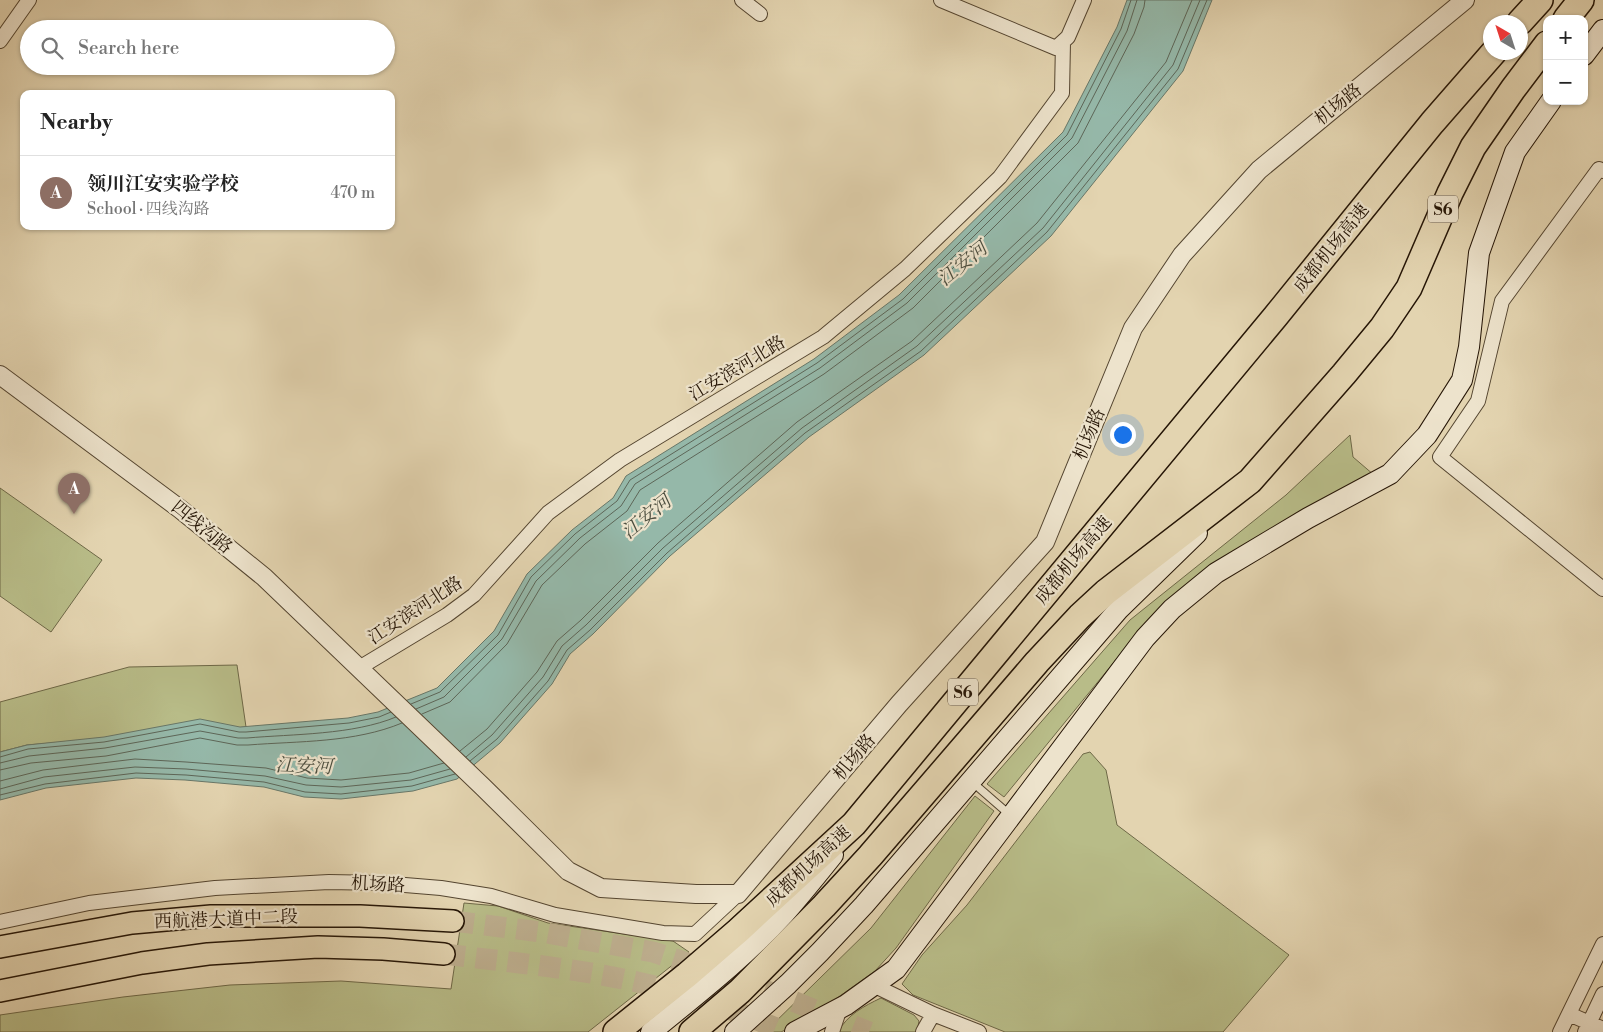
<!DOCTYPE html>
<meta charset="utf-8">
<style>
body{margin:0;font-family:"Libre Bodoni","Noto Serif SC",serif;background:#f2f2f2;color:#222}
.controls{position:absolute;right:15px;top:15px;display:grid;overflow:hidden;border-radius:10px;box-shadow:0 1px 4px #0004}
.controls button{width:45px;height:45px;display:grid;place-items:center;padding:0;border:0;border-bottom:1px solid #e0e0e0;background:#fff;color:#222;font:25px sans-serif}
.compass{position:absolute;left:1483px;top:15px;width:45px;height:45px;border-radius:50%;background:#fff;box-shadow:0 1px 4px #0004;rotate:321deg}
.you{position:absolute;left:1122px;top:434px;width:18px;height:18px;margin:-12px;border:4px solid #fff;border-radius:50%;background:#1a73e8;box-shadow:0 0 0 8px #1a73e833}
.badge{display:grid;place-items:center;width:32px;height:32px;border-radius:50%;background:#b45309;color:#fff;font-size:16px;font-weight:700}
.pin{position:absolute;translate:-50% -41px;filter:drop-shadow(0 1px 2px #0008)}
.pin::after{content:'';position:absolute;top:26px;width:18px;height:15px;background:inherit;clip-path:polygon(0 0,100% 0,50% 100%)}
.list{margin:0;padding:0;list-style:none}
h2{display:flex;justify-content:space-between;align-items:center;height:65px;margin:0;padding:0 20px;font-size:21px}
h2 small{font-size:16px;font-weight:400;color:#767676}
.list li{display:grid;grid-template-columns:32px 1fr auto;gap:15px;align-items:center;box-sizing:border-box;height:75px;padding:0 20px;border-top:1px solid #e0e0e0}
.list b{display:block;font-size:19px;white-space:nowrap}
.list p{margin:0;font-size:16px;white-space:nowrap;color:#767676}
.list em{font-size:16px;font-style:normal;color:#767676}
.icon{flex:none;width:28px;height:28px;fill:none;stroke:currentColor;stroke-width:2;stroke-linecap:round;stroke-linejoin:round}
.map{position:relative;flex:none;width:1603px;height:1032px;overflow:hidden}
.search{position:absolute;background:#fff;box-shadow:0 1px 4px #0004;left:20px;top:20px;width:375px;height:55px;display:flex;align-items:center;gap:12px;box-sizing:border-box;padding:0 18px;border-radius:28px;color:#767676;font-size:19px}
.panel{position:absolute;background:#fff;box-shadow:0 1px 4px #0004;left:20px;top:90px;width:375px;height:140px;border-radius:10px}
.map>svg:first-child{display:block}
.green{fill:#b8bc88;stroke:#6e6847}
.water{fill:#95b8a9;stroke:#687768}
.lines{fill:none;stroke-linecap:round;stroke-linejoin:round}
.shore{stroke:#5d6658;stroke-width:1}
.primary-tunnel{stroke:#bdae8e;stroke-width:21;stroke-dasharray:21 11;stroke-linecap:butt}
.service-casing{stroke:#544530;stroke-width:9}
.minor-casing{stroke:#544530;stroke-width:16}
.tertiary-casing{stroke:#544530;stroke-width:20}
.secondary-casing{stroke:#251506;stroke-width:22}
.primary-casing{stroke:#251506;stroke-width:24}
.motorway-casing{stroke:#251506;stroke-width:28}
.service{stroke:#ede3cc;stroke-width:7}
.minor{stroke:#ede3cc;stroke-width:14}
.tertiary{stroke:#ede3cc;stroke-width:18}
.secondary{stroke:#ede3cc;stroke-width:20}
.primary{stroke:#e3d4b0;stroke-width:21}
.motorway{stroke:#e3d4b0;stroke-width:25}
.labels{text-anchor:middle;stroke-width:4.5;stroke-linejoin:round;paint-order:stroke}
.shield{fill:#ede3cc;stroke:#615341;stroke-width:1}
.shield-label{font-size:16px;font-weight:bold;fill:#251506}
.street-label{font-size:18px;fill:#251506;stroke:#ede3cc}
.water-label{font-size:19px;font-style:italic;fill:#4c4e3f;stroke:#ede3cc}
</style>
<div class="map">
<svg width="1603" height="1032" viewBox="0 0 1603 1032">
<rect width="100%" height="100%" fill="#e3d4b0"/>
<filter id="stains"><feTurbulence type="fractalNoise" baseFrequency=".004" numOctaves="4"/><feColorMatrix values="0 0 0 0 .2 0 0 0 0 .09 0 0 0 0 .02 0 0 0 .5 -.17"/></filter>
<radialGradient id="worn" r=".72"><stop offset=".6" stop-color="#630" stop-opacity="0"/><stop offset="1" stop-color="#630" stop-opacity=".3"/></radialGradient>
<path class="green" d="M1350,435L1353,457L1374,475L1208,571L1154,613L1004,797L987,784L1130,620L1286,495Z
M0,488L102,560L51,632L0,596Z
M237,665L246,727L27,745L0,752V702L129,667Z
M1090,752L1106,770L1117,825L1289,955L1223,1032H1005L913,995L902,984L922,955L967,905L1083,754Z
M975,796L994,811L896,948L875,971L809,1018L781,1032H765L871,928Z
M464,903L498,906L548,923L673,941L689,952L588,1032H0V1015L123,997L230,985L341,981L451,989Z
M881,998L914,1015L919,1021L917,1032H838C847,1015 864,1006 881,998Z"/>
<path class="water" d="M1127,0H1212L1183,71L1051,236L924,355L809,437L670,556L593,634L570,654L552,684L500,743L457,779L413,791L341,799L304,797L264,787L185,780L136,778L46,788L0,800V752L27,745L104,737L200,719L240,727L348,718L378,712L437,688L494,631L527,574L572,530L613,498L626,476L814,359L899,295L1063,132L1117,27Z"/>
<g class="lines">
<path class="shore" d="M411,704L440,692L498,635L531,577L575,534L617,501L630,480L817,363L903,299L1067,135L1121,29L1131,0
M416,709L444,697L502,639L536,581L580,538L621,506L635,484L820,368L907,303L1072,138L1127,31L1137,0
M422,714L450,702L507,644L542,585L585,544L627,511L640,490L824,374L913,308L1078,143L1134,34L1144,7L1145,0
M460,751L487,729L537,672L557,641L581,620L658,543L797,422L912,341L1037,223L1166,62L1192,0
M0,757L28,749L104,742L200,724L239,732H246L349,723L379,717L391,712
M466,757L492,735L543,677L562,646L586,625L663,548L802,428L917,346L1043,228L1173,65L1200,0
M470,761L497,739L548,681L567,650L590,630L667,553L805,433L921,351L1047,232L1178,69L1207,0
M0,763L29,756L105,748L200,731L238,738H247C293,734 353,735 396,717
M0,770L31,763L106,756L200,738L237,745H248C299,741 354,743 402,723
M0,781L43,770L135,759L186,762L266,768L307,778L341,780L409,773L444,763
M0,789L44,777L135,767L186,769L265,776L306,785L341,787L411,780L450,769
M0,795L45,784L136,773L186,775L264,782L305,792L341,794L412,786L455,774"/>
<path class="primary-tunnel" d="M453,921L541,932L653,952L722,974L788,999L869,1032
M444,954C509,962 574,968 637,982C688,993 738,1011 785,1032"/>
<defs>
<path id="service" d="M979,788L1010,815"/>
<path id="minor" d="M742,0L760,14
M941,0L1056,48L1068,37L1084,0
M0,41L29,0
M1603,171L1599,169L1502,301L1478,401L1440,457L1603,589
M359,668L447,615L474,595L548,513L620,460L823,337L905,269L1000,177L1062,93L1063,42
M0,922L89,903L215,888L329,882L381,883L441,888L491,896L555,915L663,933L695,934L738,894
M873,985L933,1014L979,1032
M1569,1014L1603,1029
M832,1032L840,1008
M923,1032L933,1014
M1560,1032L1603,944
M1585,1032L1603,994"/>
<path id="tertiary" d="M0,375L180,509L264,577L483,787L568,871L601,888L696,894H738L899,704L1045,542L1133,328L1182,255L1259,170L1465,0"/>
<path id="secondary" d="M1584,55L1603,30
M651,1032C696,995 744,958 784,914C801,895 817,875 833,855
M735,1032L788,984L820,952L864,905L1119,609L1197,533
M795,1032L846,1005L896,969L1145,638L1172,609L1216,573L1308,518L1390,474L1427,435L1462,380L1469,347L1479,253L1515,152L1551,101"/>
<path id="primary" d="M0,947L132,923L211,916H360L453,921
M0,991L142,963L208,954L318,947L383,949L444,954"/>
<path id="motorway" d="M1566,19L1581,0
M1520,22L1540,0
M616,1032L687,975L738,931L854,824L1275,317L1432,123L1494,52
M692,1032L740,991L824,906L870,856L1037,662L1080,616L1106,592L1250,481L1344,374L1382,328L1409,288L1450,193L1473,147L1513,89L1547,44"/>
</defs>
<use href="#service" class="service-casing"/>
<use href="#minor" class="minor-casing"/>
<use href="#tertiary" class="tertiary-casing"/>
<use href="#secondary" class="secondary-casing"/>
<use href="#primary" class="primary-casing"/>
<use href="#motorway" class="motorway-casing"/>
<use href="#service" class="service"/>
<use href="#minor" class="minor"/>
<use href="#tertiary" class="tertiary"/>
<use href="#secondary" class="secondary"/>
<use href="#primary" class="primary"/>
<use href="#motorway" class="motorway"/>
</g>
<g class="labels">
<g class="shield">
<rect x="1428" y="195.5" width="30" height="27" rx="4"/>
<rect x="948" y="678.5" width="30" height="27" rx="4"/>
</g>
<g class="shield-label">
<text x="1443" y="215">S6</text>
<text x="963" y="698">S6</text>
</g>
<g class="street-label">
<text transform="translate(1338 104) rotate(-39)" y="6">机场路</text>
<text transform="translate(1331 248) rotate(-51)" y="6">成都机场高速</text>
<text transform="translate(737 368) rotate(-31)" y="6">江安滨河北路</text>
<text transform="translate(1089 434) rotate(-68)" y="6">机场路</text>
<text transform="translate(202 527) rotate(39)" y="6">四线沟路</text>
<text transform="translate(1073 560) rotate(-50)" y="6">成都机场高速</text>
<text transform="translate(415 610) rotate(-33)" y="6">江安滨河北路</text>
<text transform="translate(854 757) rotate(-50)" y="6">机场路</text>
<text transform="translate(808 866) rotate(-43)" y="6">成都机场高速</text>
<text transform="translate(378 884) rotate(3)" y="6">机场路</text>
<text transform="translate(226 919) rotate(-2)" y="6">西航港大道中二段</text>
</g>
<g class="water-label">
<text transform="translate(962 263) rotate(-39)" y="7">江安河</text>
<text transform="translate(646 516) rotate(-39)" y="7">江安河</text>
<text transform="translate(304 765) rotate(2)" y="7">江安河</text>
</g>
</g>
<rect width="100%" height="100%" filter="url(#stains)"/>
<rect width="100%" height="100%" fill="url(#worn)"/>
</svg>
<div class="controls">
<button>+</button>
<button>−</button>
</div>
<svg class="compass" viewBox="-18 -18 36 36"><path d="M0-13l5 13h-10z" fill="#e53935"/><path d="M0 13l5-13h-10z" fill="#767676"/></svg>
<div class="you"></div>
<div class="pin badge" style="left:74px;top:514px;background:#8d6e63">A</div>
<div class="search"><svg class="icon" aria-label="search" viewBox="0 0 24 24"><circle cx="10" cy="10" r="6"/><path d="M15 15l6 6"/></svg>Search here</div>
<section class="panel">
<h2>Nearby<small></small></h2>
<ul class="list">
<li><span class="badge" style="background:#8d6e63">A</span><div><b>领川江安实验学校</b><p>School · 四线沟路</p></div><em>470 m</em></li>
</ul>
</section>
</div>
